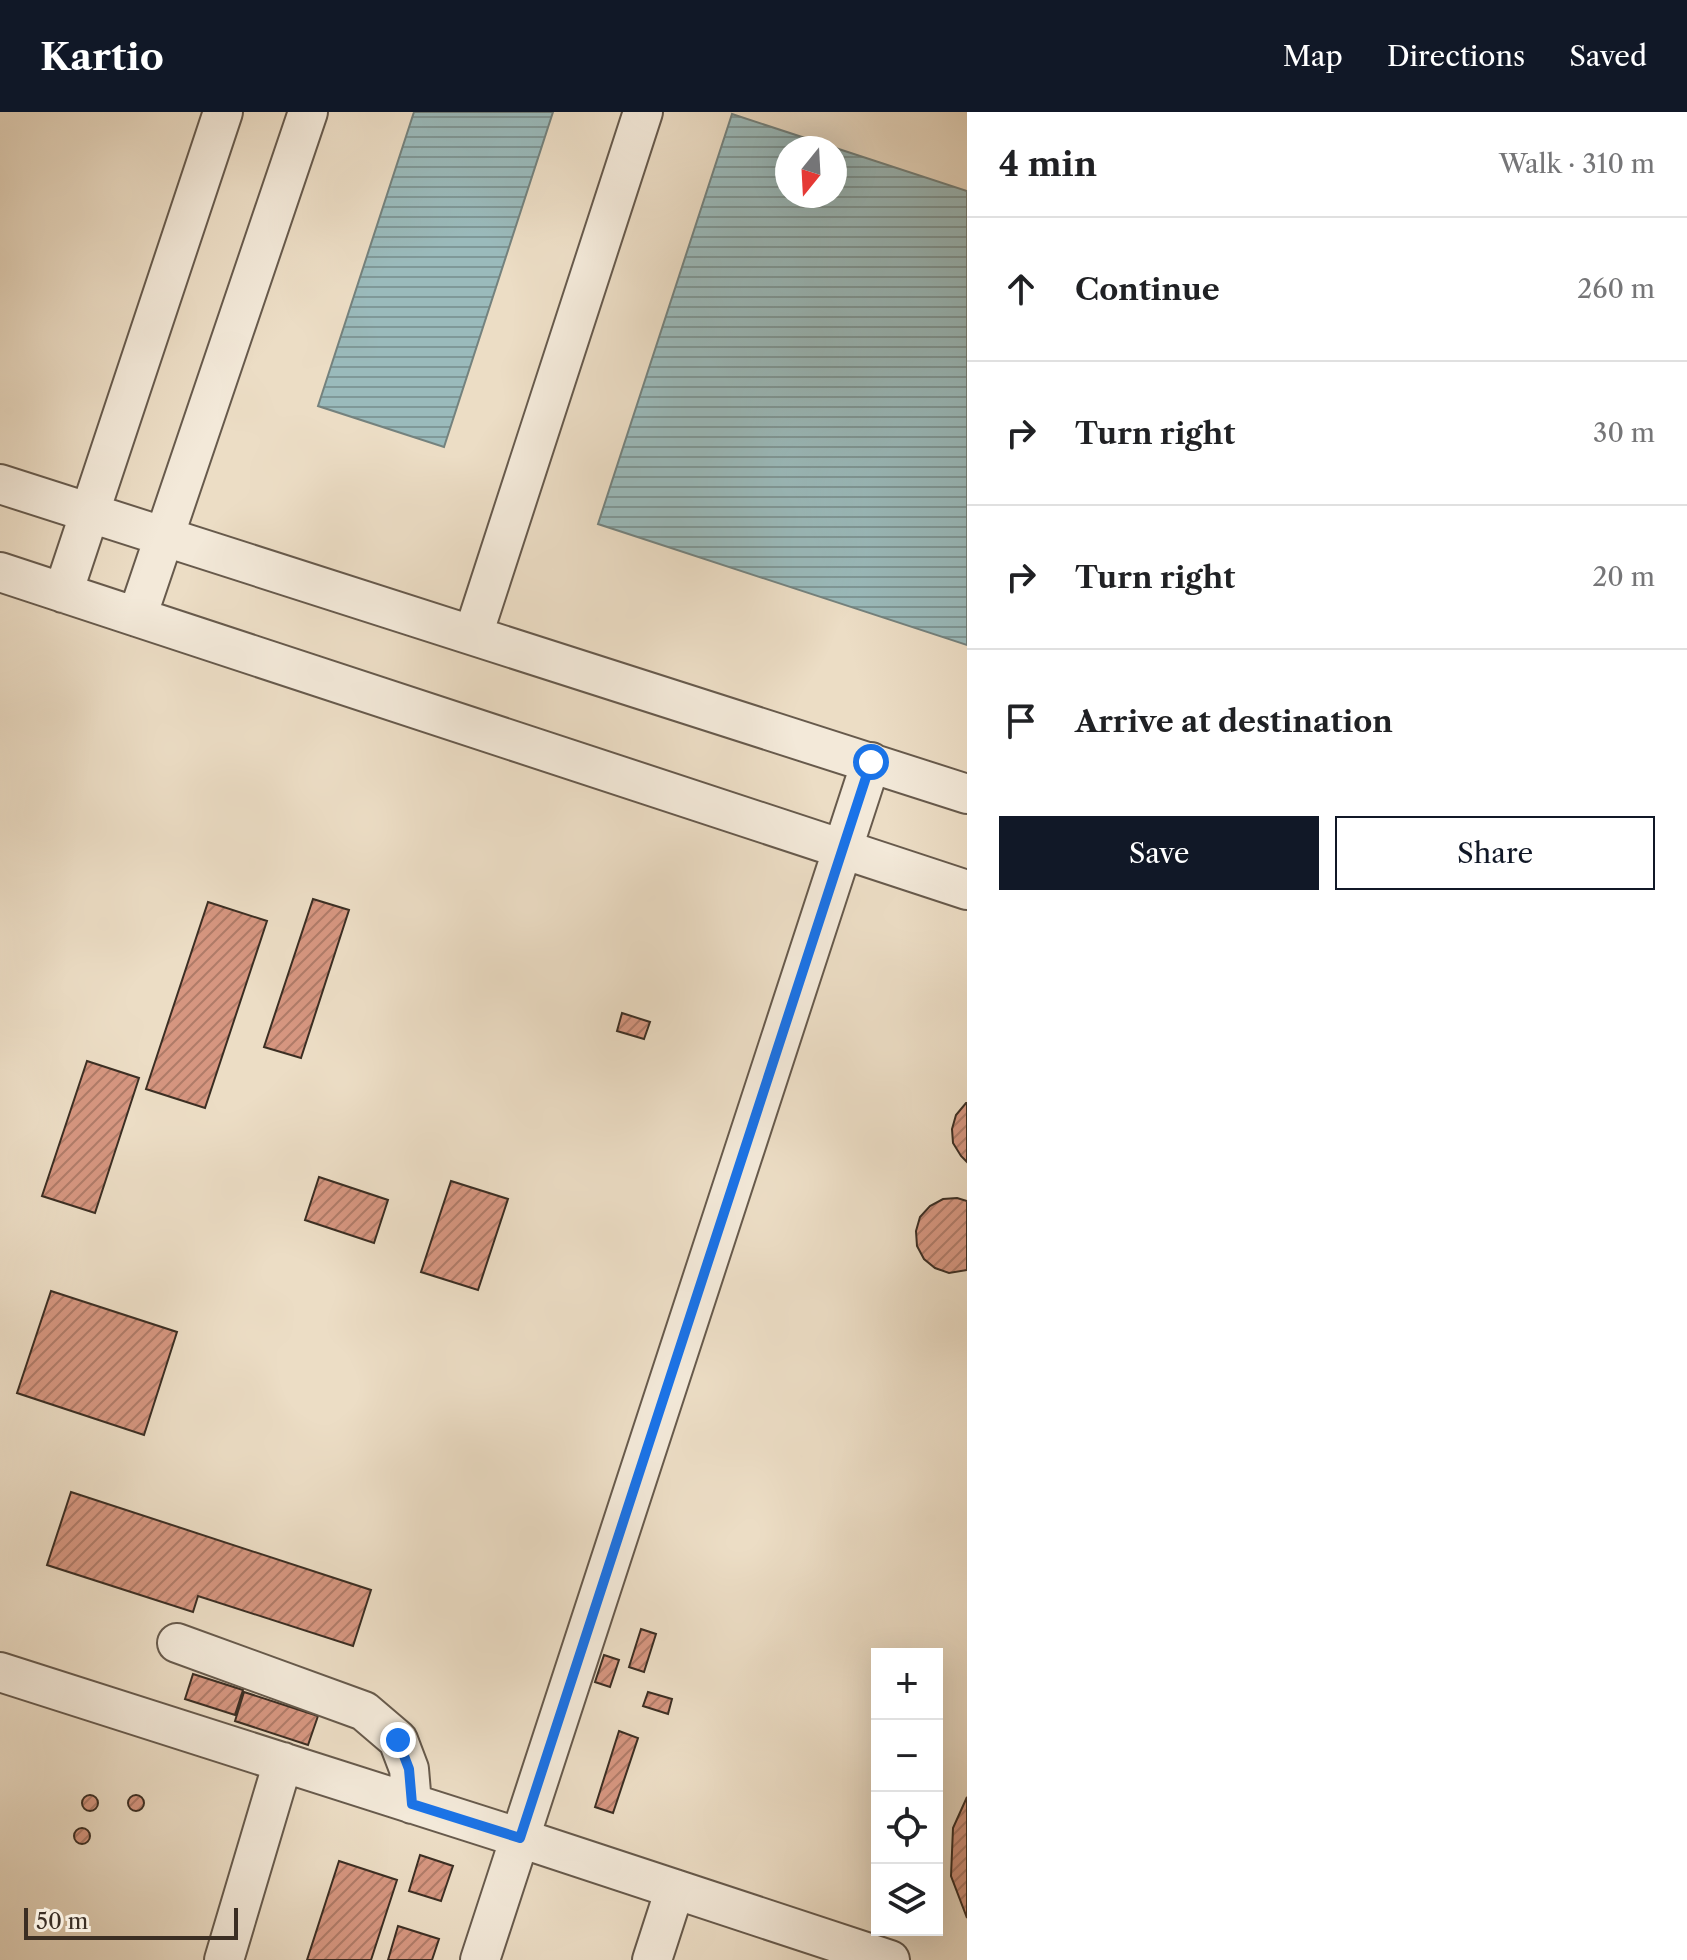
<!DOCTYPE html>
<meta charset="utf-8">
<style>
body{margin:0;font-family:"Libre Caslon Text",serif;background:#f2f2f2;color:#202124}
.controls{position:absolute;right:24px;bottom:24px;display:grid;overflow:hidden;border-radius:0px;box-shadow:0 8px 32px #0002}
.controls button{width:72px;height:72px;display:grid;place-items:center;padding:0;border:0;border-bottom:2px solid #e0e0e0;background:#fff;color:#202124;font:40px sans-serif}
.compass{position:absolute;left:775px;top:24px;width:72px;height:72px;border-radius:50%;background:#fff;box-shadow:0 8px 32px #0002;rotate:198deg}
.scale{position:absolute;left:24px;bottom:20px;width:214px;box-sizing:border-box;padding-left:8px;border:4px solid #3b2e23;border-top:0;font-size:22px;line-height:28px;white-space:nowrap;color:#3b2e23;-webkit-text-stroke:6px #f3e9d9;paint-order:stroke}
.stop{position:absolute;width:24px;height:24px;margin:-18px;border:6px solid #1a73e8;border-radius:50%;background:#fff}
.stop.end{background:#1a73e8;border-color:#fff;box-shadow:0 2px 8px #0008}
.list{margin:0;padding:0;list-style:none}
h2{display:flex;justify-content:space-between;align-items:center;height:104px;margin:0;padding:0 32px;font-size:34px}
h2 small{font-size:26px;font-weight:400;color:#757577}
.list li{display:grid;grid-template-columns:52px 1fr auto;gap:24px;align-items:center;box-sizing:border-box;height:144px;padding:0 32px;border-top:2px solid #e0e0e0}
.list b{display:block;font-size:30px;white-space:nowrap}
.list em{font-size:26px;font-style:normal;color:#757577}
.actions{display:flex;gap:16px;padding:24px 32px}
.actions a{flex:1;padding:18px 0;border:2px solid #111827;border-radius:0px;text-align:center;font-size:28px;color:#111827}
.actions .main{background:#111827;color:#fff}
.icon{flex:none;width:44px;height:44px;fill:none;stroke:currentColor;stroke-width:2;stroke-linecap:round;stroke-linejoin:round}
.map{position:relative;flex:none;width:967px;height:1848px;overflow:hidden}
header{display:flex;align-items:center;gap:48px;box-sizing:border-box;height:112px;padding:0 40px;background:#111827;color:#fff}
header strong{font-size:38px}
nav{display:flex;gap:44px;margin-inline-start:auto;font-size:28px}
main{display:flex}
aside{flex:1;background:#fff}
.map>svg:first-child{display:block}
.water{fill:url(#water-rules);stroke:#74827e;stroke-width:2;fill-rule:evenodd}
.building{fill:url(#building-hatch);stroke:#3b2e23;stroke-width:2}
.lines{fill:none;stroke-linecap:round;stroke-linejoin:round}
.minor-casing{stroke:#675a4c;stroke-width:42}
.minor{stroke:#f3e9d9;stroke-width:38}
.route{stroke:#1a73e8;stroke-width:10}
</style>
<header>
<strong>Kartio</strong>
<nav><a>Map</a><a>Directions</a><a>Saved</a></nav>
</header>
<main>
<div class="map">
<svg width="967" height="1848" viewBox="0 0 967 1848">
<defs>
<pattern id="water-rules" width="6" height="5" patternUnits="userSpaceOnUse" patternTransform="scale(2)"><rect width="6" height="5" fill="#9ababb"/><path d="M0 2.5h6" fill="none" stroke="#7f9898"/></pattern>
<pattern id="building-hatch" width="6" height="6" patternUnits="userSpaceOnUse" patternTransform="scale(2)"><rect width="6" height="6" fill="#d69680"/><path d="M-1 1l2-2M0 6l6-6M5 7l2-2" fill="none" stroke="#af7b68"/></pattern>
</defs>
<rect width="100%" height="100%" fill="#ecddc5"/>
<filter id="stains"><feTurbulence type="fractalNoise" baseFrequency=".0025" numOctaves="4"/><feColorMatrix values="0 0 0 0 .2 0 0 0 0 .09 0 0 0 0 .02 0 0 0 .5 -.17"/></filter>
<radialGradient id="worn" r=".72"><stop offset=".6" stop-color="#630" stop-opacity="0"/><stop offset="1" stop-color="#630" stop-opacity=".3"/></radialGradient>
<path class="water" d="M414,0H553L444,335L318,294Z
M732,2L967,79V533L598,412ZM787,36H835V84H787Z"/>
<path class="building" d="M313,787L349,798L301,946L264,935Z
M208,790L267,809L205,996L146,977Z
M622,901L650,910L644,927L617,919Z
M87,949L139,966L95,1101L42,1084Z
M966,991H967V1050L961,1044L953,1031L952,1017L956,1003Z
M319,1065L388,1088L374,1131L305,1108Z
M451,1069L508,1087L478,1178L421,1160Z
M957,1086L967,1089V1158L949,1161L935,1156L924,1147L917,1134L916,1119L920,1105L930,1094L943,1087Z
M51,1179L177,1220L144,1323L17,1281Z
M71,1380L371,1478L353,1534L198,1484L193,1500L47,1453Z
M641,1517L656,1522L644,1560L629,1555Z
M604,1543L619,1548L610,1575L595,1570Z
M193,1562L243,1578L235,1603L185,1587Z
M244,1580L318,1604L308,1633L235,1609Z
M648,1580L672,1587L668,1602L643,1594Z
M619,1619L638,1626L613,1701L595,1695Z
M128 1691a8 8 0 1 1 16 0a8 8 0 1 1-16 0Z
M82 1691a8 8 0 1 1 16 0a8 8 0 1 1-16 0Z
M967,1685V1806L951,1764L953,1716Z
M74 1724a8 8 0 1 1 16 0a8 8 0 1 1-16 0Z
M420,1743L453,1754L441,1789L409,1779Z
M339,1749L397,1768L371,1848H307Z
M398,1814L439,1827L432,1848H388Z"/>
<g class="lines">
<defs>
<path id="minor" d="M0,372L967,682
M0,460L967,778
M63,481L223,0
M137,505L308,0
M473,523L643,0
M177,1531L364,1599L398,1628L409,1657L412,1692
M0,1560L520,1726L890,1848
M224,1848L283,1650
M480,1848L871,650
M652,1848L675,1777"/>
</defs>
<use href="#minor" class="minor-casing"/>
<use href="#minor" class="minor"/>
</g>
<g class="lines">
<path class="route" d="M398,1628L409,1657L412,1692L520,1726L871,650"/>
</g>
<rect width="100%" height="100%" filter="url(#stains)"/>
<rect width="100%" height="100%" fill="url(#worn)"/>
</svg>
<div class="controls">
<button>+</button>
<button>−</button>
<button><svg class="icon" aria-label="locate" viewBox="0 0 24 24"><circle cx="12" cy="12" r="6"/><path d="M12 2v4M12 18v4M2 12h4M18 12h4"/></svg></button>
<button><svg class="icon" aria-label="layers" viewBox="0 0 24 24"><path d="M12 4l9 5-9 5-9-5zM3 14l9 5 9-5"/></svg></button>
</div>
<svg class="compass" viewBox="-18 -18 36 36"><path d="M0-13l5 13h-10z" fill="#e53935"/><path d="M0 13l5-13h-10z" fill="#757577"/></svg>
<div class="scale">50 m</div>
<div class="stop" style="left:871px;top:650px"></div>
<div class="stop end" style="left:398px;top:1628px"></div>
</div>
<aside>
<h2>4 min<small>Walk · 310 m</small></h2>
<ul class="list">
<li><svg class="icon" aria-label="ahead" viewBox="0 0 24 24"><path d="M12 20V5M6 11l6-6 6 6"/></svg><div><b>Continue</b></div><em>260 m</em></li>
<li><svg class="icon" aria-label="right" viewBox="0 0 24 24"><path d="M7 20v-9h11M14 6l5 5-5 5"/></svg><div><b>Turn right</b></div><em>30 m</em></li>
<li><svg class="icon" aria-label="right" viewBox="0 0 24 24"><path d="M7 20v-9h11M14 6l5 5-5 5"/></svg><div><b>Turn right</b></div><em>20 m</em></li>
<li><svg class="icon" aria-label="arrive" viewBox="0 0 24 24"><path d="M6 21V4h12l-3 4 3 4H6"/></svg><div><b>Arrive at destination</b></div></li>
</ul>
<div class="actions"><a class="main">Save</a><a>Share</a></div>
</aside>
</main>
